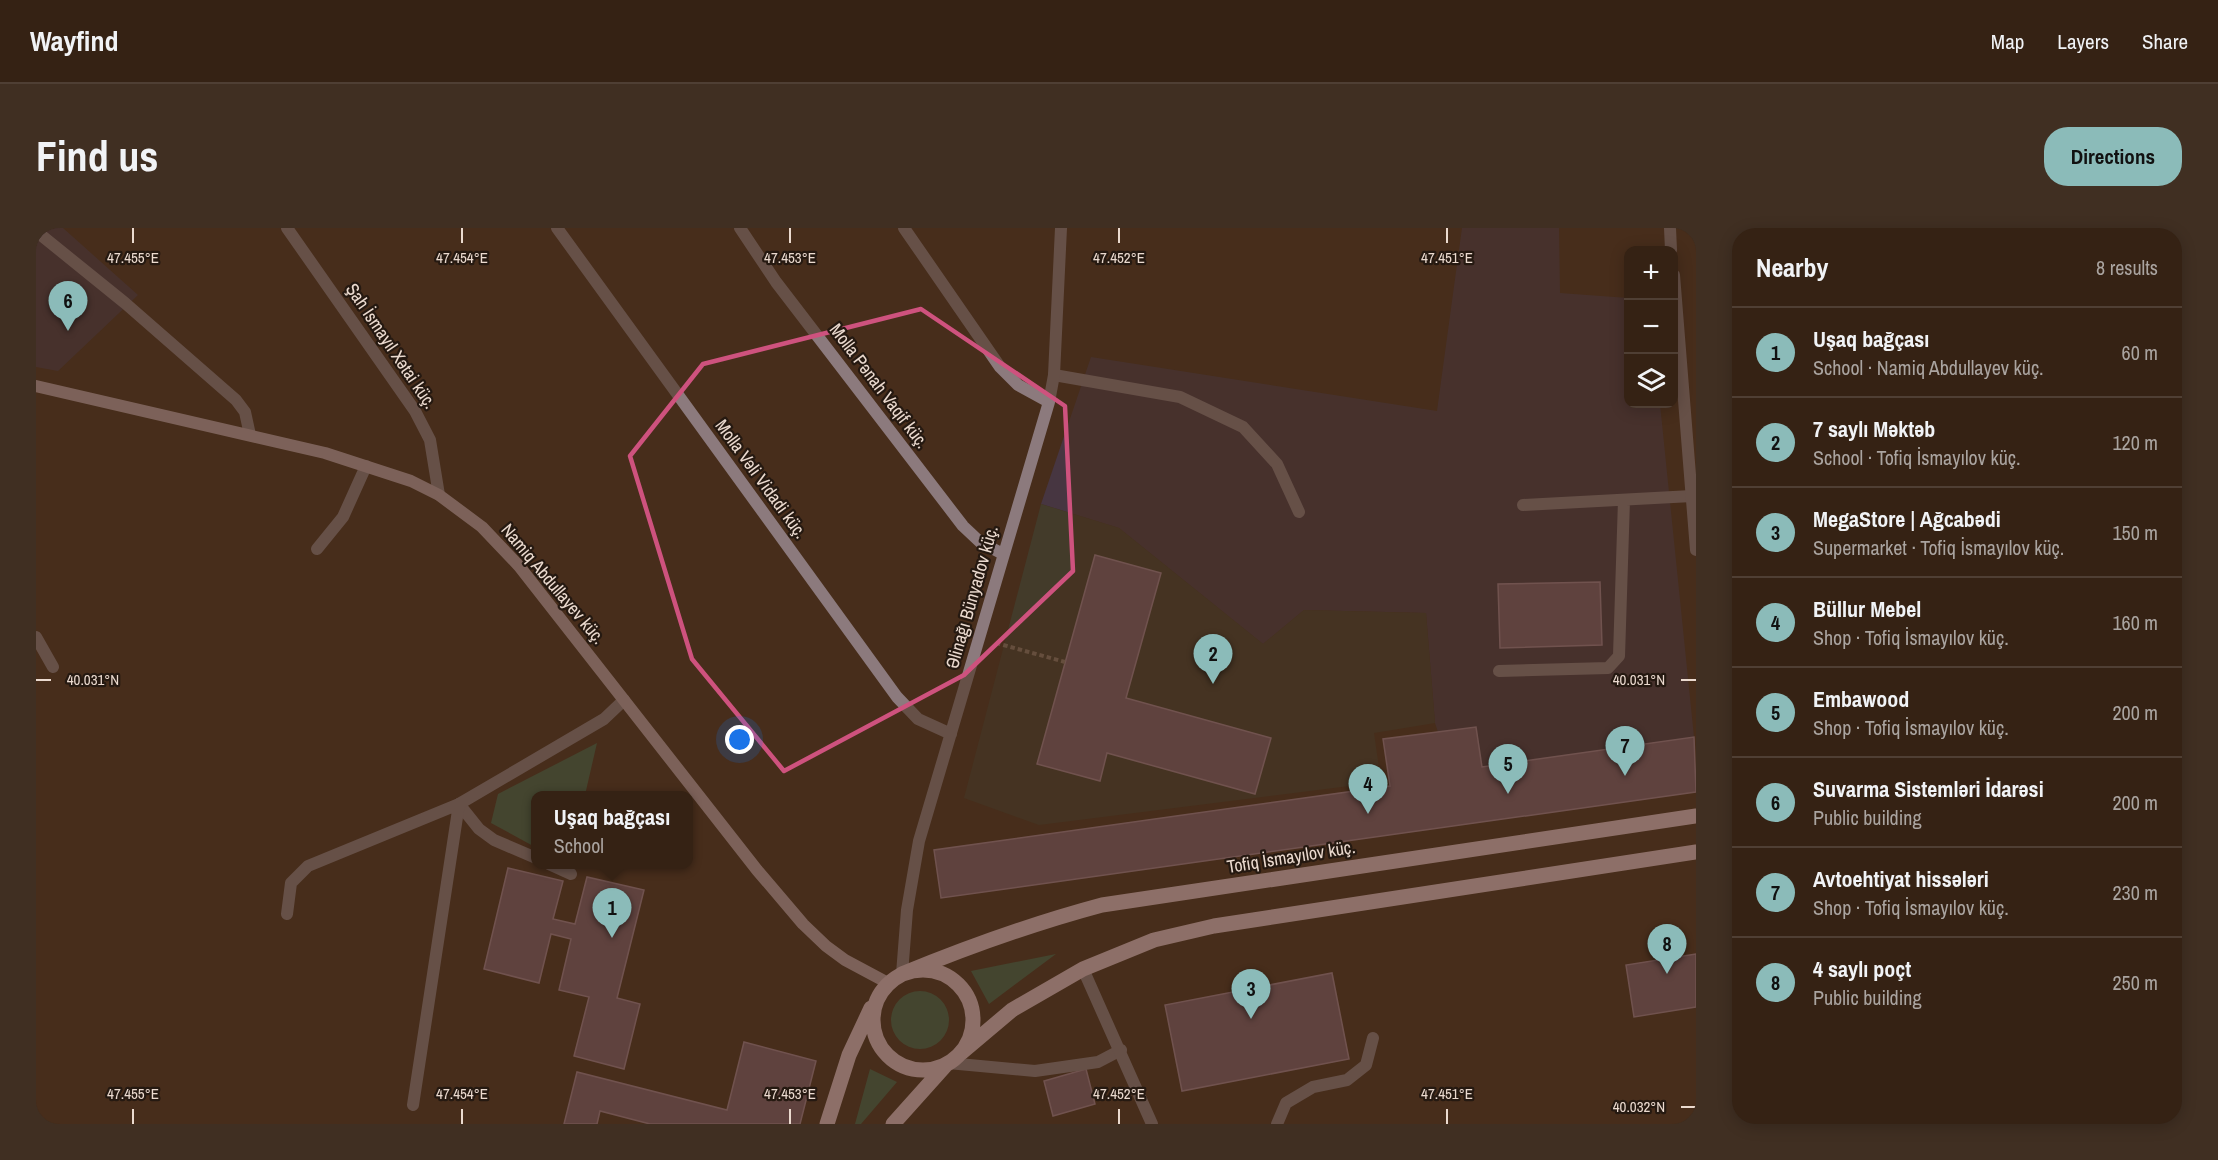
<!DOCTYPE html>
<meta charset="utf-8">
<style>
body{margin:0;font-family:"Archivo Narrow",sans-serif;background:#402f22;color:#f1f3f6}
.controls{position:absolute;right:18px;top:18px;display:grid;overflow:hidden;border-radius:12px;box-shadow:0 3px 15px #0003}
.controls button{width:54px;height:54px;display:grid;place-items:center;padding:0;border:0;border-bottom:2px solid #4f3f34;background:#352214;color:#f1f3f6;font:30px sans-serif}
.you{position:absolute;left:704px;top:512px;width:21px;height:21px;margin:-15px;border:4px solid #fff;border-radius:50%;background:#1a73e8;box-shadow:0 0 0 9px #1a73e833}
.badge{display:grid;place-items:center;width:39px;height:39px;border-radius:50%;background:#8bbbb9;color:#111;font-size:20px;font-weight:700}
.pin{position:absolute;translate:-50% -50px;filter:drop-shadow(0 2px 3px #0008)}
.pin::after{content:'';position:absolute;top:32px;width:21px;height:18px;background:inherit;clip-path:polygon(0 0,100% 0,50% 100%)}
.popup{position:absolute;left:495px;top:563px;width:162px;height:78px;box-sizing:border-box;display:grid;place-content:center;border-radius:12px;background:#352214;filter:drop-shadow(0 2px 4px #0005);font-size:20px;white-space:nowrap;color:#aaa4a0}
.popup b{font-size:22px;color:#f1f3f6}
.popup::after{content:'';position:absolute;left:50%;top:100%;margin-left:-12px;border:12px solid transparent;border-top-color:#352214}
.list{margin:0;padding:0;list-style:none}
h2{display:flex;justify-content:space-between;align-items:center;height:78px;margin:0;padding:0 24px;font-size:26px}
h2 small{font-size:20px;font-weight:400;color:#aaa4a0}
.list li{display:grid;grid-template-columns:39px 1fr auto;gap:18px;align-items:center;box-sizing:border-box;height:90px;padding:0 24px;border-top:2px solid #4f3f34}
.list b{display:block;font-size:22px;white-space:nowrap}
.list p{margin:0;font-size:20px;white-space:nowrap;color:#aaa4a0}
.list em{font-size:20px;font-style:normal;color:#aaa4a0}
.icon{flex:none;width:33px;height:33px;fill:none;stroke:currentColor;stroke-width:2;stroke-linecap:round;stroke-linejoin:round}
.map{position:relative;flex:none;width:1660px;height:896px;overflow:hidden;border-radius:24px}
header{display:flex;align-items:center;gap:36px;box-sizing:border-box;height:84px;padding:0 30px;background:#352214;border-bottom:2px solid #4f3f34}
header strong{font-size:28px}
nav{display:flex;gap:33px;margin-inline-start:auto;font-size:21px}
.intro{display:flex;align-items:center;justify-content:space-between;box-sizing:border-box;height:144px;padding:0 36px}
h1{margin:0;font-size:42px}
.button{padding:15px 27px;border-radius:24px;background:#8bbbb9;color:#111;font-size:21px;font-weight:700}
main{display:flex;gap:36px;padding:0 36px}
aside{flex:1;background:#352214;border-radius:24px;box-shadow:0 3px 15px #0003}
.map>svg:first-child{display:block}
.industrial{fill:#473641}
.education{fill:#433b2a}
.green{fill:#416247}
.building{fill:#7d5b69;stroke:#a37f8d;stroke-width:1.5}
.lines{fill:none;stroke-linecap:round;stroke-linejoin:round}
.path{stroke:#8b7566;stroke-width:4;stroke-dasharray:4.5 3;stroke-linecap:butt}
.lane{stroke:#8c7a7d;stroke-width:12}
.street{stroke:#8c7a7d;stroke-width:12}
.secondary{stroke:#bda1a5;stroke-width:12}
.primary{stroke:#e3bfc5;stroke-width:15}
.marked{fill:none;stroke:#ce527e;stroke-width:4.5;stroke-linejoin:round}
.ticks{fill:none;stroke:#ebdacf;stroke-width:2}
.labels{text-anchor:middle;stroke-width:4.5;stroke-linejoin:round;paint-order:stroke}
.street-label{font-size:18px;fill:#ebdacf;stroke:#251911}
.ticks-label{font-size:15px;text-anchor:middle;fill:#ebdacf;stroke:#251911;stroke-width:4.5;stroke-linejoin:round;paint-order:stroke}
</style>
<header>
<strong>Wayfind</strong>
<nav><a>Map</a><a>Layers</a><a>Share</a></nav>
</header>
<div class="intro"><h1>Find us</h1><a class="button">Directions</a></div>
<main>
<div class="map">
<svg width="1660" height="896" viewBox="0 0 1660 896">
<rect width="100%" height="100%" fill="#472d1b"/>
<path class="industrial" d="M0,0H27L102,67L22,143L0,139Z
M1426,0H1523L1524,65L1592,70V176H1624L1658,509L1446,539L1440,499L1402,504L1399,495L1390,385L1268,382L1227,416L1083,300L1005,276L1055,129L1401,183Z"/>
<path class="education" d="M1005,276L1083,300L1227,416L1268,382L1390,385L1399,495L1338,505L1345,554L1003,597L928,570Z"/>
<path class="green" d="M561,515L549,567L500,568L499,619L455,595L462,566Z
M1020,726L953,776L935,743Z
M855 792a29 29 0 1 1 58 0a29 29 0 1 1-58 0Z
M834,841L861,854L825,896H819Z"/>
<path class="building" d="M1059,327L1125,345L1090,470L1235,510L1219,566L1071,525L1064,553L1001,536Z
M1564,354L1566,417L1464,420L1462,356Z
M1440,499L1446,539L1658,509L1660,564L905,670L898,622L1354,558L1347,511Z
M472,640L527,653L517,691L539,696L551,649L608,662L581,770L604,776L588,841L538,828L553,769L523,762L535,711L515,706L503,755L448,741Z
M1660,726V779L1598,789L1590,737Z
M1296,745L1313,831L1146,863L1129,777Z
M708,814L780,833L764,896H614L564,883L561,896H528L541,844L691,882Z
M1050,841L1059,876L1017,888L1008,853Z"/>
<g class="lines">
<path class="path" d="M960,415L1029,434"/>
<path class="lane" d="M0,3L89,75L200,172L209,184L214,207
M1018,147L1144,169L1207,199L1241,236L1263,284
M1487,277L1656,268
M1463,443L1572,440L1583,428L1588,272
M423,576L443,601L458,612L500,630
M513,636L535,646
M912,835L999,843L1062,834L1085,822
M1241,896L1250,875L1277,859L1311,852L1330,837L1337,810"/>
<path class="street" d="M251,0L379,183L394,212L403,267
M521,0L861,469L882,491L915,506
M704,0L740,54L927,298L944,314L967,326
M868,0L964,139L982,157L1013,174
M1634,0L1635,22
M1638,47L1660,322
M281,321L307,289L330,238
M0,409L17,439
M251,686L255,655L272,638L423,576L568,491L588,472
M1047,741L1116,896
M866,746L871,682L883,613L1013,174L1018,147L1025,0
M377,877L423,576"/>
<path class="secondary" d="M0,158L289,225L375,253L403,267L446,299L483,338L721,642L767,696L790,718L809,732L852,755"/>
<path class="primary" d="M837 792a50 50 0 1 1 100 0a50 50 0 1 1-100 0Z
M866,746C934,718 995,696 1066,677L1660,588
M925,825L976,782L1047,741L1118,712L1178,698L1660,624
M791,896L813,827L835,780
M857,896L909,838"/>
</g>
<path d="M0 0H1660V896H0ZM885,81L1029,178L1037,343L928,447L748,543L656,431L594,228L667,136Z" fill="#472d1b" fill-opacity=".55" fill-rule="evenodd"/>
<path class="marked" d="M885,81L1029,178L1037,343L928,447L748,543L656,431L594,228L667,136Z"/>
<path class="ticks" d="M97,0V15M426,0V15M754,0V15M1083,0V15M1411,0V15M0,452H15M1645,452H1660M1645,879H1660M97,881V896M426,881V896M754,881V896M1083,881V896M1411,881V896"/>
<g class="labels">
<g class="street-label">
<text transform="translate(355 118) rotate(56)" y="6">Şah İsmayıl Xətai küç.</text>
<text transform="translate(843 158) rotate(53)" y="6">Molla Pənah Vaqif küç.</text>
<text transform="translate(725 251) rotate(54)" y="6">Molla Vəli Vidadi küç.</text>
<text transform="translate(517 356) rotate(50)" y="6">Namiq Abdullayev küç.</text>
<text transform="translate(936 369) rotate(-74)" y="6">Əlinağı Bünyadov küç.</text>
<text transform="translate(1255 629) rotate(-9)" y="6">Tofiq İsmayılov küç.</text>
</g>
</g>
<g class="ticks-label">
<text x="97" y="35">47.455°E</text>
<text x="426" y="35">47.454°E</text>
<text x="754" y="35">47.453°E</text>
<text x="1083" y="35">47.452°E</text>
<text x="1411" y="35">47.451°E</text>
<text x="1603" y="457">40.031°N</text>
<text x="57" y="457">40.031°N</text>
<text x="97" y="871">47.455°E</text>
<text x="426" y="871">47.454°E</text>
<text x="754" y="871">47.453°E</text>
<text x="1083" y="871">47.452°E</text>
<text x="1411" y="871">47.451°E</text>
<text x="1603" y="884">40.032°N</text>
</g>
</svg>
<div class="controls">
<button>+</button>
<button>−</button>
<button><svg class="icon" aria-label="layers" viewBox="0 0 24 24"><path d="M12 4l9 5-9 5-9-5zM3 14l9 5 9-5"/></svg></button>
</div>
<div class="you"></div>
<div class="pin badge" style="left:576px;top:710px">1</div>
<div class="popup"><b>Uşaq bağçası</b>School</div>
<div class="pin badge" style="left:1177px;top:456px">2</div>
<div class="pin badge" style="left:1215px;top:791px">3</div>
<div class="pin badge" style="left:1332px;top:586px">4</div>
<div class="pin badge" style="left:1472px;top:566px">5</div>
<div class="pin badge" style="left:32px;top:103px">6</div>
<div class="pin badge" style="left:1589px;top:548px">7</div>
<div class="pin badge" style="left:1631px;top:746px">8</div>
</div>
<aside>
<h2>Nearby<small>8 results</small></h2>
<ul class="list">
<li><span class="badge">1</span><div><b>Uşaq bağçası</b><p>School · Namiq Abdullayev küç.</p></div><em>60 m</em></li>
<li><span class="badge">2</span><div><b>7 saylı Məktəb</b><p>School · Tofiq İsmayılov küç.</p></div><em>120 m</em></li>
<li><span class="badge">3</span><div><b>MegaStore | Ağcabədi</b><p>Supermarket · Tofiq İsmayılov küç.</p></div><em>150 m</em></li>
<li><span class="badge">4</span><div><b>Büllur Mebel</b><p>Shop · Tofiq İsmayılov küç.</p></div><em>160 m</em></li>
<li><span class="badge">5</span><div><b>Embawood</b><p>Shop · Tofiq İsmayılov küç.</p></div><em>200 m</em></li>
<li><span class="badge">6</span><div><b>Suvarma Sistemləri İdarəsi</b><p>Public building</p></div><em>200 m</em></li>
<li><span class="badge">7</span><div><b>Avtoehtiyat hissələri</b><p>Shop · Tofiq İsmayılov küç.</p></div><em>230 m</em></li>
<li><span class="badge">8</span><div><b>4 saylı poçt</b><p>Public building</p></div><em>250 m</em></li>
</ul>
</aside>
</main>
